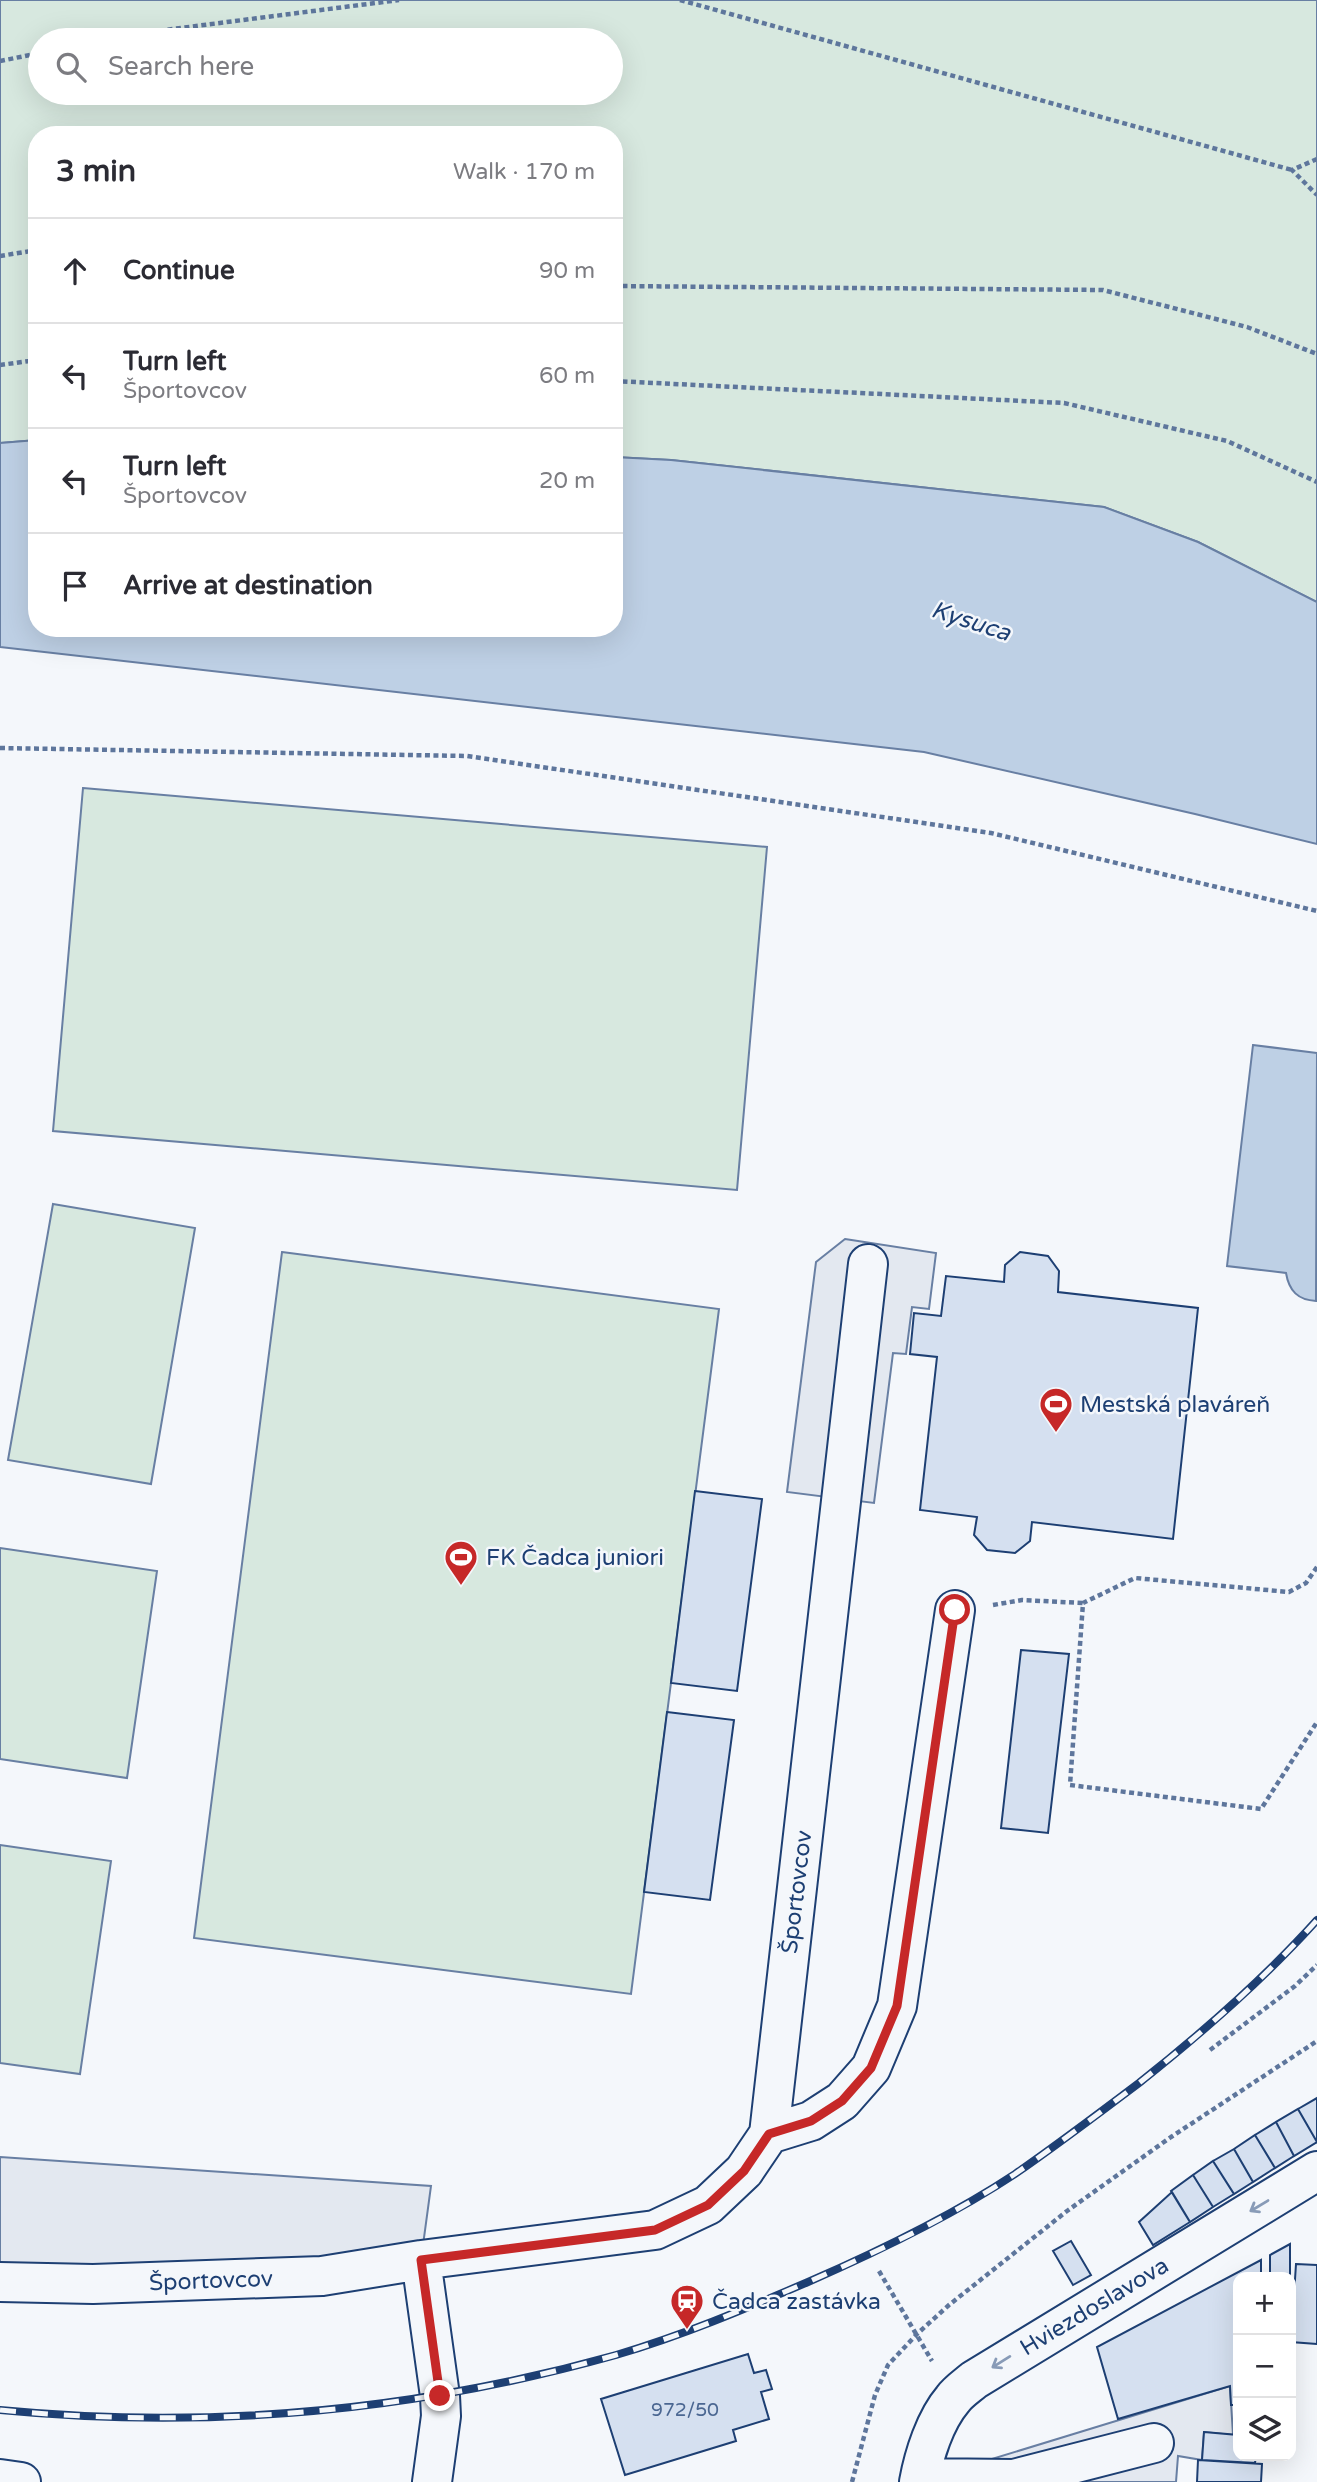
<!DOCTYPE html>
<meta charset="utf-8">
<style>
body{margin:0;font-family:"Varela Round",sans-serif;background:#f2f2f3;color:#2b2b33}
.controls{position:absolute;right:21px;bottom:21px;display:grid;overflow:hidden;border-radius:14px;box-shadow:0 7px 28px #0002}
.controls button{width:63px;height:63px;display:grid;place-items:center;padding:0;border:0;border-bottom:2px solid #e1e1e2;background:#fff;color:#2b2b33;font:35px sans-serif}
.stop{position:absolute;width:21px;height:21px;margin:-16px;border:5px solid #c62828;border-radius:50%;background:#fff}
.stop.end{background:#c62828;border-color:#fff;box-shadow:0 2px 7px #0008}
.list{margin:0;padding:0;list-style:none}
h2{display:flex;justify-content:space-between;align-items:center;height:91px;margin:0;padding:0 28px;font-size:30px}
h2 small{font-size:23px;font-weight:400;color:#7c7c81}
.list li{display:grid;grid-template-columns:46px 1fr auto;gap:21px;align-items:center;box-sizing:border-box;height:105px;padding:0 28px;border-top:2px solid #e1e1e2}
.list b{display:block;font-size:26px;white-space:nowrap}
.list p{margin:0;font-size:23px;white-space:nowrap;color:#7c7c81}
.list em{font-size:23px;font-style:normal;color:#7c7c81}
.icon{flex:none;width:38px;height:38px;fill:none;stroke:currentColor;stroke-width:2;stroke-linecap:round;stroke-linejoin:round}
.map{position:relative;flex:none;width:1317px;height:2482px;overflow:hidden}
.search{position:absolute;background:#fff;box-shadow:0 7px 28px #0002;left:28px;top:28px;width:595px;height:77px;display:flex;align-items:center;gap:18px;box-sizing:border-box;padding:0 24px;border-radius:38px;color:#7c7c81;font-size:26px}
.panel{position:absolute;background:#fff;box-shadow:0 7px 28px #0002;left:28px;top:126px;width:595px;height:511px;border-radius:28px}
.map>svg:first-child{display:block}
.green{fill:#d7e8df;stroke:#687fa3;stroke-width:2;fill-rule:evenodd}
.parking{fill:#e3e8f0;stroke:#687fa3;stroke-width:2}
.water{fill:#bed0e5;stroke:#687fa3;stroke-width:2}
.building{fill:#d5e0f0;stroke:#1d3f73;stroke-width:2}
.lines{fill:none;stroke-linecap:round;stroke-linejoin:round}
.minor-casing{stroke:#1d3f73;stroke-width:42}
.major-casing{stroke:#1d3f73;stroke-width:42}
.path{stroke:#5e769c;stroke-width:4.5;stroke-dasharray:5 3.5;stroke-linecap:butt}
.minor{stroke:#f4f7fb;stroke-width:38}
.major{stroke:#f4f7fb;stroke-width:38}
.rail-casing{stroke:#1d3f73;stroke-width:8}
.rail{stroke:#f4f7fb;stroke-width:5;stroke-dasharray:16;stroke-linecap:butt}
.oneway{stroke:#889bb7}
.route{stroke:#c62828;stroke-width:9}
.labels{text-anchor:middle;stroke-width:5;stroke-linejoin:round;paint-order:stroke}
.number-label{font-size:19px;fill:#4b6792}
.poi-label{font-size:23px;fill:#1d3f73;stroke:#f4f7fb;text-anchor:start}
.street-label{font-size:23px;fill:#1d3f73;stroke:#f4f7fb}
.water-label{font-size:24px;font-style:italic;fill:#1d3f73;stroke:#f4f7fb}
</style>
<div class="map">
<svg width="1317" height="2482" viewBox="0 0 1317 2482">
<rect width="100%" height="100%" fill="#f4f7fb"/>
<path class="green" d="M0,0H1317V602L1198,542L1104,507L671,460L614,457V135H37V440L0,443ZM40,40H611V93H40Z
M83,788L767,847L737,1190L53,1131Z
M53,1204L195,1228L151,1484L8,1460Z
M282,1252L719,1309L631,1994L194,1938Z
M0,1548L157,1571L127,1778L0,1759Z
M0,1845L111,1861L80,2074L0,2063Z"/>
<path class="parking" d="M845,1239L936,1253L929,1309L912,1307L906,1354L893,1353L874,1503L787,1492L816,1262Z
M0,2157L431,2186L421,2260L0,2282Z
M1230,2386L1233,2435L1204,2432L1202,2460L1178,2456L1176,2482H981L982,2462Z"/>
<path class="water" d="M37,440V628H614V457L671,460L1104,507L1198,542L1317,602V844L1195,814L924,752L0,647V443Z
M1253,1045L1317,1053L1316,1301C1298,1300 1289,1291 1286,1273L1227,1266Z"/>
<path class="building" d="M1020,1252L1048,1256L1059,1271L1058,1292L1198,1308L1173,1539L1032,1522L1030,1541L1015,1553L987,1550L974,1535L977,1517L920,1510L937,1357L910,1354L914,1313L941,1316L946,1276L1004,1282L1005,1265Z
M695,1491L762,1499L737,1691L671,1683Z
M1021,1650L1069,1654L1048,1833L1001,1828Z
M667,1712L734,1720L710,1900L644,1892Z
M1317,2098V2142L1298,2109Z
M1298,2109L1317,2142L1294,2156L1276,2122Z
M1276,2122L1294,2156L1275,2168L1255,2135Z
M1255,2135L1275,2168L1253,2182L1234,2149Z
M1234,2149L1253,2182L1234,2194L1213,2161Z
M1213,2161L1234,2194L1213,2207L1193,2175Z
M1193,2175L1213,2207L1190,2222L1171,2191Z
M1172,2192L1190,2222L1153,2245L1139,2222Z
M1071,2241L1091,2275L1073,2285L1053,2251Z
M1290,2244V2277H1270V2255Z
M1261,2260V2277H1238V2405H1231L1230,2386L1118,2419L1097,2347Z
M1296,2264L1317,2265V2344L1291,2342Z
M748,2354L754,2373L766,2370L772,2389L761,2392L769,2419L733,2430L736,2441L625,2475L601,2399Z
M1204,2432L1238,2435V2456H1256L1255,2463L1202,2460Z
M1198,2460L1262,2464L1261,2482H1197Z"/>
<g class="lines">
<defs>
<path id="minor" d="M769,2134L811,2121L842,2101L871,2068L897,2006L955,1610
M421,2260L440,2396L441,2416L432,2482
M0,2282L93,2284L322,2276L421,2260L655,2230L708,2205L744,2171L769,2134L868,1264
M920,2478L1014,2479L1154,2443
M919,2482C924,2455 935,2420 953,2399C958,2392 967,2386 974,2380L1317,2171"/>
<path id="major" d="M0,2479L21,2482"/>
</defs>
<use href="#minor" class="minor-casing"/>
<use href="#major" class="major-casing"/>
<path class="path" d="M680,0L1292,170
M109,40L165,30L399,0
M0,61L40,53
M1317,159L1292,170L1317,195
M0,256L37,250
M614,286L1103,290L1247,327L1317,354
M0,365L37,360
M614,381L1064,403L1227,441L1317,482
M0,748L467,756L991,833L1317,911
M1317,1567L1306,1583L1289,1592L1135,1578L1083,1603L1070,1785L1261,1809L1317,1722
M993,1605L1022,1600L1083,1603
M1210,2050L1295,1986L1317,1965
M879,2271L932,2361
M852,2482L875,2395L888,2365L917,2334L949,2305L1067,2211L1171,2137L1317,2041"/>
<use href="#minor" class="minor"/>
<use href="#major" class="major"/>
<defs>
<path id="rail" d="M0,2410C210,2430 413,2412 616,2355C681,2336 745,2309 808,2282C879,2251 950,2217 1015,2174C1057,2145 1098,2114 1139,2083C1202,2033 1263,1980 1317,1920"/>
</defs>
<use href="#rail" class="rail-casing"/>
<use href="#rail" class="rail"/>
</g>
<defs><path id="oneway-shaft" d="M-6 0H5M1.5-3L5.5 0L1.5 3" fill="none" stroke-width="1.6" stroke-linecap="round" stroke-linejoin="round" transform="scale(1.75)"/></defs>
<g class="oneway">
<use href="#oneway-shaft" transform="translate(1259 2206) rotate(149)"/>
<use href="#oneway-shaft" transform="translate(1001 2362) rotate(148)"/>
</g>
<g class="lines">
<path class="route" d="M440,2396L421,2260L655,2230L708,2205L744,2171L769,2134L811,2121L842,2101L871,2068L897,2006L955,1610"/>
</g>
<defs>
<symbol id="stadium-pin" viewBox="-11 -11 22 30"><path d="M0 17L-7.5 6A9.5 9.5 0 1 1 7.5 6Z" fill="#c62828" stroke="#f4f7fb"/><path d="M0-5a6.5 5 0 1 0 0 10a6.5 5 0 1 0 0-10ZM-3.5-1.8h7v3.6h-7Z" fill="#fff"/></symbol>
<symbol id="station-pin" viewBox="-11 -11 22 30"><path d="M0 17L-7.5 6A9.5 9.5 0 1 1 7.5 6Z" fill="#c62828" stroke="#f4f7fb"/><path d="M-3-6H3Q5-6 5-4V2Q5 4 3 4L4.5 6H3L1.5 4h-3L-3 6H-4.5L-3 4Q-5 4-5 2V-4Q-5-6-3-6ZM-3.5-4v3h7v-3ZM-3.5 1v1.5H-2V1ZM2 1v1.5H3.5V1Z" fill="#fff"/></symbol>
</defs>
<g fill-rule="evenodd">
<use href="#stadium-pin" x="1037" y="1385" width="38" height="52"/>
<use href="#stadium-pin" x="442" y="1538" width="38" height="52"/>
<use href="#station-pin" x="668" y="2282" width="38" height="52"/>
</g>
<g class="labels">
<g class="number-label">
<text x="685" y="2416">972/50</text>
</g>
<g class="poi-label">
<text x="1080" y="1412">Mestská plaváreň</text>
<text x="486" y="1565">FK Čadca juniori</text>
<text x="712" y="2309">Čadca zastávka</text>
</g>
<g class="street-label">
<text transform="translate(796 1892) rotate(-83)" y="8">Športovcov</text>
<text transform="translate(211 2280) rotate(-2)" y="8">Športovcov</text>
<text transform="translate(1094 2306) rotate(-31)" y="8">Hviezdoslavova</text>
</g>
<g class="water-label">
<text transform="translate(971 621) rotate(18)" y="8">Kysuca</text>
</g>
</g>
</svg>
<div class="controls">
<button>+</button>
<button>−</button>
<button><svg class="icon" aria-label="layers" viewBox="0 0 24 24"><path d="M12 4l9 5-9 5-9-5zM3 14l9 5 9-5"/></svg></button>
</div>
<div class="stop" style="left:955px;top:1610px"></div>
<div class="stop end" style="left:440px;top:2396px"></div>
<div class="search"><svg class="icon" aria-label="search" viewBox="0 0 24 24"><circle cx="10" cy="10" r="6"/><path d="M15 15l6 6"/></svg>Search here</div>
<section class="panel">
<h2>3 min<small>Walk · 170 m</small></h2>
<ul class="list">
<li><svg class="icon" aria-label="ahead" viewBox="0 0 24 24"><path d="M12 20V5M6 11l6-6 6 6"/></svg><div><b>Continue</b></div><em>90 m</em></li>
<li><svg class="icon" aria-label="left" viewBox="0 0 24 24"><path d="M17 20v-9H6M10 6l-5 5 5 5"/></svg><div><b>Turn left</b><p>Športovcov</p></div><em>60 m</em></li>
<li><svg class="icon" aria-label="left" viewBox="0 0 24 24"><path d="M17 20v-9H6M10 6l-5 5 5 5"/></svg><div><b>Turn left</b><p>Športovcov</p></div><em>20 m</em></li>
<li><svg class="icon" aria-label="arrive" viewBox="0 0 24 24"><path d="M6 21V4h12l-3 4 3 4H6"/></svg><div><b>Arrive at destination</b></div></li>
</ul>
</section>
</div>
